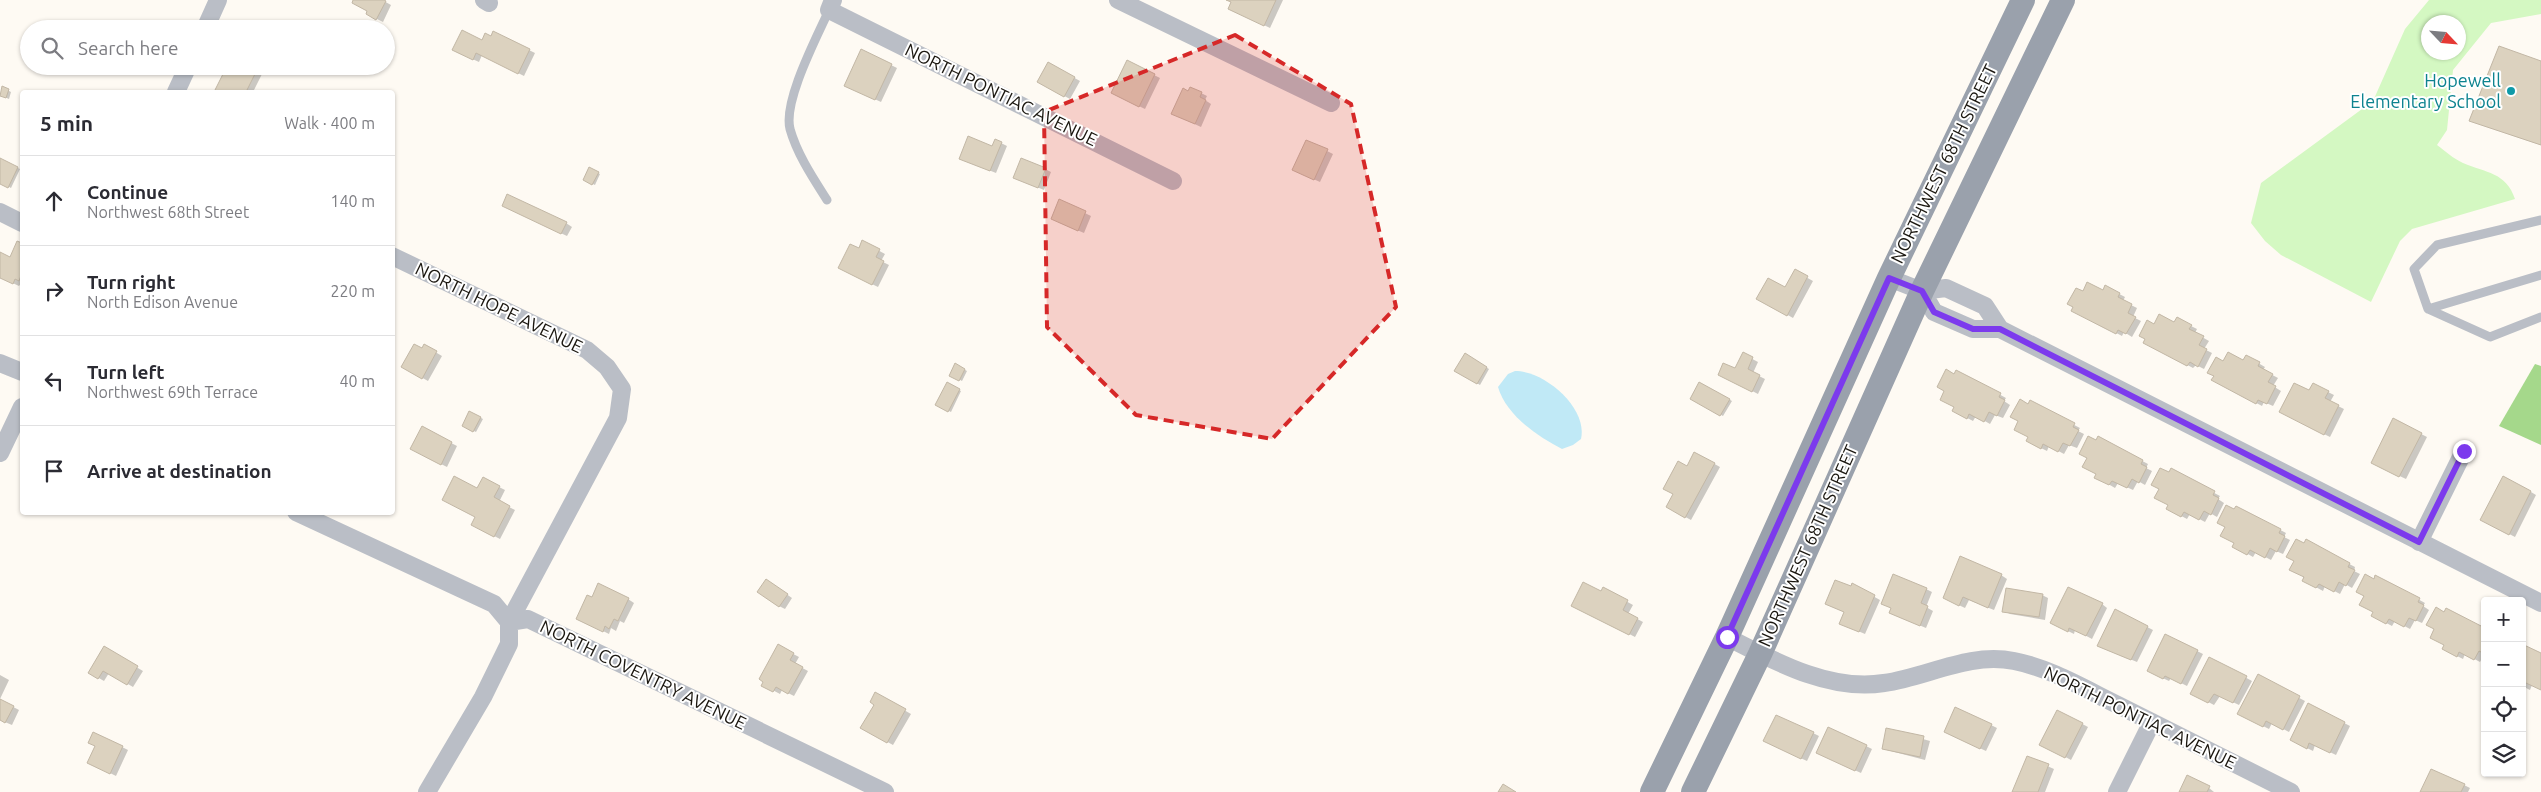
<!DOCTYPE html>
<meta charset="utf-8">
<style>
body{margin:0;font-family:Ubuntu,sans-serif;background:#f7f7f7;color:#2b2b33}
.controls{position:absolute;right:15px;bottom:15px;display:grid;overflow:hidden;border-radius:5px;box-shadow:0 1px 4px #0004}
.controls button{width:45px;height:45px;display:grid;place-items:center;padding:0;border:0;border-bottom:1px solid #e1e1e2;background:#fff;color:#2b2b33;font:25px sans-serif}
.compass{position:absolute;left:2421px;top:15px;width:45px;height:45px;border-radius:50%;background:#fff;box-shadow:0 1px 4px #0004;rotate:116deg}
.stop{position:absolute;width:15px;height:15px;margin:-11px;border:4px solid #7c3aed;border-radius:50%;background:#fff}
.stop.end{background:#7c3aed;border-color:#fff;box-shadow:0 1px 5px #0008}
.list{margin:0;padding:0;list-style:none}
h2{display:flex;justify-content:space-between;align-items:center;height:65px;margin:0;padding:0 20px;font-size:21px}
h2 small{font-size:16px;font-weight:400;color:#7c7c81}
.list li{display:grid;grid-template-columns:32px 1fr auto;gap:15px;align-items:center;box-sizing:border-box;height:90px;padding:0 20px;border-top:1px solid #e1e1e2}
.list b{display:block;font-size:19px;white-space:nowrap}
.list p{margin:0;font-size:16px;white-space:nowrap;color:#7c7c81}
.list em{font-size:16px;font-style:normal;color:#7c7c81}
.icon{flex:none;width:28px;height:28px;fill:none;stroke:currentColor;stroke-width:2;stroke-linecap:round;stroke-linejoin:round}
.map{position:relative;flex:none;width:2541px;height:792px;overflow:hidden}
.search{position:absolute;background:#fff;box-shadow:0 1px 4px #0004;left:20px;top:20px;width:375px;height:55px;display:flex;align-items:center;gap:12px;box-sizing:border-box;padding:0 18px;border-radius:28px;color:#7c7c81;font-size:19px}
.panel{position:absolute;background:#fff;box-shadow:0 1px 4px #0004;left:20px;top:90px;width:375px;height:425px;border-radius:5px}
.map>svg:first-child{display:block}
.green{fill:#d4f8c2;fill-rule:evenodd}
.forest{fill:#a5d88b}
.water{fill:#c0e9f6}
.shadow{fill:#0003}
.building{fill:#dcd2bf;stroke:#c2b7a5}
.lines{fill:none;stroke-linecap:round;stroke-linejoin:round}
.service{stroke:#babec6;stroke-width:9}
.minor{stroke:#babec6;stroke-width:18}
.secondary{stroke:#9aa1ac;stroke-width:24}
.route{stroke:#7c3aed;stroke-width:6}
.marked{fill:#d62828;fill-opacity:0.2;stroke:#d62828;stroke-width:4;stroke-dasharray:10 6;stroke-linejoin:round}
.culture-dot{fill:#0f9aa8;stroke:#fff;stroke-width:2}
.labels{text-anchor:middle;stroke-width:4;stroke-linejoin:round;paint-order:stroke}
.culture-label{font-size:18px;fill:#0d838f;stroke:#fff;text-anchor:end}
.street-label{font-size:18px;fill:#1a160f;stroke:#fff}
</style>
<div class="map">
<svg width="2541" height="792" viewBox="0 0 2541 792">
<rect width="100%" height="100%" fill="#fefaf3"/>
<path class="green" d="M2429,0H2541V14L2491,23L2453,70L2447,130L2437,145C2445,151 2454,159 2463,163C2486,173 2506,172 2515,199L2412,229L2400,241L2371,302L2281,255L2265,241L2251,223L2261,183L2373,101L2405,29ZM2428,22H2458V52H2428Z"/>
<path class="forest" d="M2535,364L2541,366V445L2499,426Z"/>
<path class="water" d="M1515,371C1545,371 1588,408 1581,439L1573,445L1562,449C1537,436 1506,415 1498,387L1508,374Z"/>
<path class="shadow" d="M355,0H382L391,5L383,22L367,14L369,10Z
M1228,0H1283L1270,28L1235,11L1232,2Z
M494,33L535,53L524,76L482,55L479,62L459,53L491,38Z
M2541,62V145L2470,121Z
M1048,63L1080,81L1070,99L1038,82Z
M891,65L897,68L881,102L851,88Z
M229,66H266L253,92H215Z
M1154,75L1160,78L1145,109L1118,96Z
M3,88L11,92L9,99L0,95Z
M1189,92L1201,93L1207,96L1205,100L1211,104L1201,127L1179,117Z
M1001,143L1007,146L996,173L966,161Z
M1327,151L1333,154L1320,182L1300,173Z
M0,159L20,169L11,188L0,182Z
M590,169L600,174L595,185L584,180Z
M1045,169L1051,172L1044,190L1020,180Z
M1060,201L1091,216L1084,233L1058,222Z
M509,209L566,223L572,227L567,236Z
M863,242L885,254L881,261L889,265L878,287L845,271Z
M18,243L22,245V282L19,286L6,280L0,271V253L11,258Z
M1795,271L1813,281L1793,318L1758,298L1785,289Z
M2106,287L2125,297L2123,301L2137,308L2133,317L2141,321L2132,337L2124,332L2122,336L2073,310L2083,293L2103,292Z
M2177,319L2197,329L2195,333L2209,341L2204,349L2212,353L2204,369L2196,365L2193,368L2144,342L2155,325L2175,324Z
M425,346L442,356L428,381L403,367Z
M1743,354L1758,362L1753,373L1765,379L1758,394L1725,377L1735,370Z
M1465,355L1489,369L1480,385L1456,371Z
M2246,356L2265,367L2263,370L2278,378L2273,386L2281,391L2273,406L2264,402L2262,406L2219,383L2224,363L2243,361Z
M956,365L967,371L962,381L951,375Z
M1957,371L2006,398L2004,401L2010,405L2003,418L1995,415L1990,424L1976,416L1973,421L1954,411Z
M1700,383L1732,401L1723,416L1691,399Z
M947,384L961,391L951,412L937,405Z
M2309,392H2328L2334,395L2330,402L2344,409L2330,437L2286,415Z
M2030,402L2080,428L2078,431L2084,434L2077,448L2069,445L2064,454L2049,446L2047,451L2027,441L2029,437L2020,421Z
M470,412L483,419L476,432L463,426Z
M2394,420L2427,437L2406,479L2378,466Z
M422,428L457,446L447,467L417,452Z
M2099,438L2148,464L2146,468L2152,471L2145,485L2138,481L2133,490L2118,483L2115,488L2096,477Z
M1695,453L1720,467L1691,520L1667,507Z
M2171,470L2220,496L2218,499L2224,503L2217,517L2210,513L2205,522L2190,514L2187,519L2168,509Z
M483,479L505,490L499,502L515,510L500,539L473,525L477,517V490Z
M2531,492L2536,495L2515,537L2488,523Z
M2237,507L2286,533L2284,537L2290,540L2283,554L2276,551L2271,560L2256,552L2253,557L2234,546L2236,543L2235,511Z
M2306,541L2355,567L2354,571L2360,574L2352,588L2345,584L2340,594L2325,586L2323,591L2303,580Z
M2001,575L2007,579L1994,610L1969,600L1965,608L1948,600Z
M2376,576L2425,603L2423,606L2429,610L2422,623L2415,620L2410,629L2395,621L2392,626L2373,616Z
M772,584L792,598L785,609L779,606Z
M1853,585L1880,600L1865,634L1846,626L1845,612L1826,604Z
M1604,589L1633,605L1628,614L1643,622L1635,637L1579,608Z
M1926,589L1932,592L1926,607L1933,611L1926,628L1890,613Z
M2042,595L2048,598L2045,620L2010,614L2004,611Z
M592,599H628L634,603L624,623L620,621L616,631L611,628L609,634L583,621Z
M2102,604L2107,608L2092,639L2075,630L2074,634L2058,626Z
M2116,611L2153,630L2137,662L2098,646Z
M2485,629V653L2480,662L2465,654L2463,659L2443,649Z
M778,646L799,657L795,664L808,671L794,696L782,690L780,694L763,685Z
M104,648L143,671L133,687L109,673L104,681L90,673Z
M2197,651L2203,654L2187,686L2171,678L2169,681L2154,674Z
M2541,655V689L2532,685L2530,690L2522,686Z
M2210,658L2252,681L2239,705L2220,696L2214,705L2191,693Z
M0,675L9,680L0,699Z
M2258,676L2305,701L2289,732L2272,723L2269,729L2245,717Z
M876,694L911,714L893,745L862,728L875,704Z
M0,700L19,710L12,725L0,720Z
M2309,705L2350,726L2336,755L2315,745L2313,751L2297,743Z
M2058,711L2088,727L2071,760L2047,747Z
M1991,725L1997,728L1986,751L1951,735Z
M1887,729L1930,741L1925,760L1883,749Z
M94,733L128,750L116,776L94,765L96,746Z
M1813,733L1819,736L1807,761L1770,744Z
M1866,746L1872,749L1861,773L1824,756Z
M2027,757L2054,769L2045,792H2014Z
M2464,785L2470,788L2468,792H2422Z
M2209,788L2214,792H2181Z"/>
<path class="building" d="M353,0H384L386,1L376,20L366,14L367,11L352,3Z
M1226,0H1276L1264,26L1228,9L1231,2Z
M462,30L482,40L485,33L491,36L493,31L530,49L518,74L476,53L473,60L452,50Z
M2499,46L2541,61V145L2469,121Z
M861,49L892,64L875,100L844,86Z
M1127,60L1155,74L1139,107L1111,93Z
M1048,62L1075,77L1064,97L1037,82Z
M227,66H259L246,92H214Z
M2,86L9,89L6,98L0,96Z
M1190,87L1202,92L1200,97L1206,100L1195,124L1171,114L1183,88L1188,91Z
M968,136L992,146L995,139L1002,142L990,171L959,159Z
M1306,140L1328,149L1314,180L1292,170Z
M0,158L18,167L8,188L0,184Z
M1021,158L1046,168L1038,188L1013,178Z
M589,167L599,172L592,185L583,180Z
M507,194L567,222L561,234L502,206Z
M1059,199L1086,211L1078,231L1051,219Z
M862,240L880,249L876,257L884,261L872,285L838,268L850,244L859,248Z
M17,241L22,243V273L19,281L15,279L13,284L0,278V252L10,257Z
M1795,269L1808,276L1787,316L1756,299L1768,278L1785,287Z
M2087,282L2103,290L2105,285L2120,293L2118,297L2132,304L2128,313L2136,317L2126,334L2118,330L2116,334L2071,311L2073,307L2067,304L2076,288L2083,291Z
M2159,314L2174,322L2177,317L2192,325L2189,329L2204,336L2199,345L2207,349L2198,367L2190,362L2187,366L2143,343L2145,339L2139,336L2147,320L2154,324Z
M414,344L422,348L424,344L437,351L422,379L401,367Z
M1743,352L1753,357L1748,369L1760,375L1752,392L1718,375L1723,363L1735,368Z
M2228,352L2243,360L2246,355L2260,362L2258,366L2273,374L2268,382L2276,386L2267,404L2258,400L2256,404L2211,380L2214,376L2207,373L2216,357L2223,361Z
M1465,353L1487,367L1477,384L1454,371Z
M955,363L965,369L959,381L949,376Z
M1946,369L1954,374L1956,370L2001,393L1999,397L2005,400L1997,416L1989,412L1984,422L1969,414L1967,419L1952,411L1954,407L1940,400L1944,391L1937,387Z
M947,382L960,389L948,412L935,405Z
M1699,382L1730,399L1720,416L1690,399Z
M2294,383L2309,390L2313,383L2329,391L2325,398L2339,405L2324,435L2279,412Z
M2020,399L2028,404L2030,400L2075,423L2073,427L2079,430L2070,446L2063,443L2058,452L2043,444L2041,449L2026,441L2028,437L2014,430L2018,421L2010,417Z
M469,411L481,417L473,432L462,426Z
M2393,418L2422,433L2399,477L2371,463Z
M422,426L452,442L441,465L410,449Z
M2088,436L2096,440L2098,436L2143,460L2141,464L2147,467L2139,483L2132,479L2127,488L2112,481L2109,485L2094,478L2096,474L2082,467L2087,458L2079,454Z
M1694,452L1715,463L1685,518L1666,507L1673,494L1663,489L1678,461L1687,466Z
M2160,468L2169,472L2171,468L2215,491L2213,495L2219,498L2211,515L2204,511L2199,520L2184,512L2181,517L2166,509L2168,505L2154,498L2159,489L2151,485Z
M454,476L477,488L483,477L500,486L494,497L510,506L494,537L471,525L475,517L442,500Z
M2503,476L2531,491L2509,535L2480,520Z
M2226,505L2234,509L2236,506L2281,529L2279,533L2285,536L2277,552L2270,548L2265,558L2250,550L2247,555L2232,547L2234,543L2220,536L2225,527L2217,523Z
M2296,539L2304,543L2306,539L2350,563L2348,567L2355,570L2346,586L2339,582L2334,592L2319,584L2316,588L2302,581L2304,577L2289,570L2294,561L2286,557Z
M1960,556L2002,574L1988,608L1963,597L1959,606L1943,598Z
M1893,574L1927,588L1921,603L1928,606L1920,626L1889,613L1891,608L1881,604Z
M2365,574L2374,579L2375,575L2420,598L2418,602L2424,605L2416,621L2409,618L2404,627L2389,619L2386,624L2371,616L2373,612L2359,605L2364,596L2356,592Z
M766,579L788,594L779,607L757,592Z
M1835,580L1851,586L1852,583L1875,595L1859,632L1839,624L1844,612L1825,604Z
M1583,582L1601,591L1603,587L1628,600L1623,610L1638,618L1629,635L1571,606Z
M598,583L629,598L618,621L614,619L609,629L605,626L603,632L576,619L587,595L592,597Z
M2068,587L2103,603L2086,636L2069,628L2068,632L2050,623Z
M2006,588L2043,594L2039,617L2002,612Z
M2436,607L2444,612L2446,608L2485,628V654L2479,651L2474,660L2459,652L2457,657L2442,649L2444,645L2430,638L2434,629L2426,625Z
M2115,609L2148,626L2131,660L2097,646Z
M2165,634L2198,650L2181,684L2165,676L2163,679L2147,671Z
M778,644L794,653L790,660L803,667L788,694L776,687L773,692L761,686L763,682L759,679Z
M2522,644L2541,653V690L2526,683L2522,687Z
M104,646L138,666L127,685L103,671L98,679L88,673Z
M2209,657L2247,676L2233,703L2214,694L2208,703L2190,694Z
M2258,674L2300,696L2283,730L2266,721L2263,727L2237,714Z
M875,692L906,709L887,743L860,728L874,705L870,702Z
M0,699L14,706L5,723L0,720Z
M2308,703L2345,722L2330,753L2309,743L2307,749L2290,740Z
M1955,707L1992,724L1980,749L1944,732Z
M2057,710L2083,723L2065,758L2039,745Z
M1776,715L1814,732L1801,759L1763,741Z
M1828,727L1867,745L1855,771L1816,753Z
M1886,728L1924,736L1920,757L1882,749Z
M93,732L123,746L110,774L87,763L95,746L88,743Z
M2027,756L2049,764L2038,792H2012Z
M2431,769L2465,784L2461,792H2420Z
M2187,775L2210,786L2207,792H2179Z
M1503,784L1516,792H1498Z"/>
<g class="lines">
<path class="service" d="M827,200C813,178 797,154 790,129C783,101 817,37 829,10
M2541,220L2437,245L2414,269L2428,309L2490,337L2541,317
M2428,309L2541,275"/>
<path class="minor" d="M484,0L489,3
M833,0L829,10L1173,181
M1118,0L1331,103
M205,29L218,0
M176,92L188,66
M0,212L22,223
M392,256L587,350L607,367L622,389L618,418L509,622V644L483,697L427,792
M1889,278L1922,291L1946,288L1985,306L2000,329
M1922,291L1934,312L1973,329H2000L2541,603
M0,363L22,372
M0,453L22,407
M296,512L494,604L509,622L528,619L885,792
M2419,542L2464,451
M1727,637C1774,661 1830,692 1884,683C1928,677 1968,652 2014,661C2050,668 2085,689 2118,705C2176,734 2234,763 2291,792
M2117,792L2152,722"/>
<path class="secondary" d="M1652,792L1727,637L1889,278L2023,0
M1693,792L1760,654L1922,291L2063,0"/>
</g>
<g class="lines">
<path class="route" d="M1727,637L1889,278L1922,291L1934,312L1973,329H2000L2419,542L2464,451"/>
</g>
<path class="marked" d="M1235,35L1351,104L1396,307L1272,439L1136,415L1047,327L1044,112Z"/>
<circle class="culture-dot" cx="2511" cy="91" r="5"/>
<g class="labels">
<g class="culture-label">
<text x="2501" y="87">Hopewell<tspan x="2501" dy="21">Elementary School</tspan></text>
</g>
<g class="street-label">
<text transform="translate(1001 95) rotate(26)" y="6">NORTH PONTIAC AVENUE</text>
<text transform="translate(1944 164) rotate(-64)" y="6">NORTHWEST 68TH STREET</text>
<text transform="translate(499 308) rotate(26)" y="6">NORTH HOPE AVENUE</text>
<text transform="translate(1808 546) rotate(-66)" y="6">NORTHWEST 68TH STREET</text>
<text transform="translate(643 675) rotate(26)" y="6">NORTH COVENTRY AVENUE</text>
<text transform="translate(2140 718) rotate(26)" y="6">NORTH PONTIAC AVENUE</text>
</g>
</g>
</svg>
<div class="controls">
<button>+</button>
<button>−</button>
<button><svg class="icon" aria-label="locate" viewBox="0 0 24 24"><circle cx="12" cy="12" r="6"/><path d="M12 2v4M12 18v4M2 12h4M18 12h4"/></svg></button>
<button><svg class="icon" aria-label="layers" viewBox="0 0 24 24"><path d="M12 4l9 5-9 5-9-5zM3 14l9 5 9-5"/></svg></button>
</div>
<svg class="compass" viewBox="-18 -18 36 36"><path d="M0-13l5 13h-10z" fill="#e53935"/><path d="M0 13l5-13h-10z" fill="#7c7c81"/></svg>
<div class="stop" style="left:1727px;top:637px"></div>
<div class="stop end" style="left:2464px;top:451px"></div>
<div class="search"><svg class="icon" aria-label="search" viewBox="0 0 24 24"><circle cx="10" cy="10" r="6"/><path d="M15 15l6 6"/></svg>Search here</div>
<section class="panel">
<h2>5 min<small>Walk · 400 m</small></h2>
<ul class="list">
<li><svg class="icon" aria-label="ahead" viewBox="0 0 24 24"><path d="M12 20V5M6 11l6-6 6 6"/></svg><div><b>Continue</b><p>Northwest 68th Street</p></div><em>140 m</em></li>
<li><svg class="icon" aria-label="right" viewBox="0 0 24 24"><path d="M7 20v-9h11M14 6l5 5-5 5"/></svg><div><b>Turn right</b><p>North Edison Avenue</p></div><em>220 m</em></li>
<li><svg class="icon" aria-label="left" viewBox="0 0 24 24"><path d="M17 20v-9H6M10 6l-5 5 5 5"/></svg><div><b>Turn left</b><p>Northwest 69th Terrace</p></div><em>40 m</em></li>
<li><svg class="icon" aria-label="arrive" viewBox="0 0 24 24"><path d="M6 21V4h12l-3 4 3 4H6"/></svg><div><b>Arrive at destination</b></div></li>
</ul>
</section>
</div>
